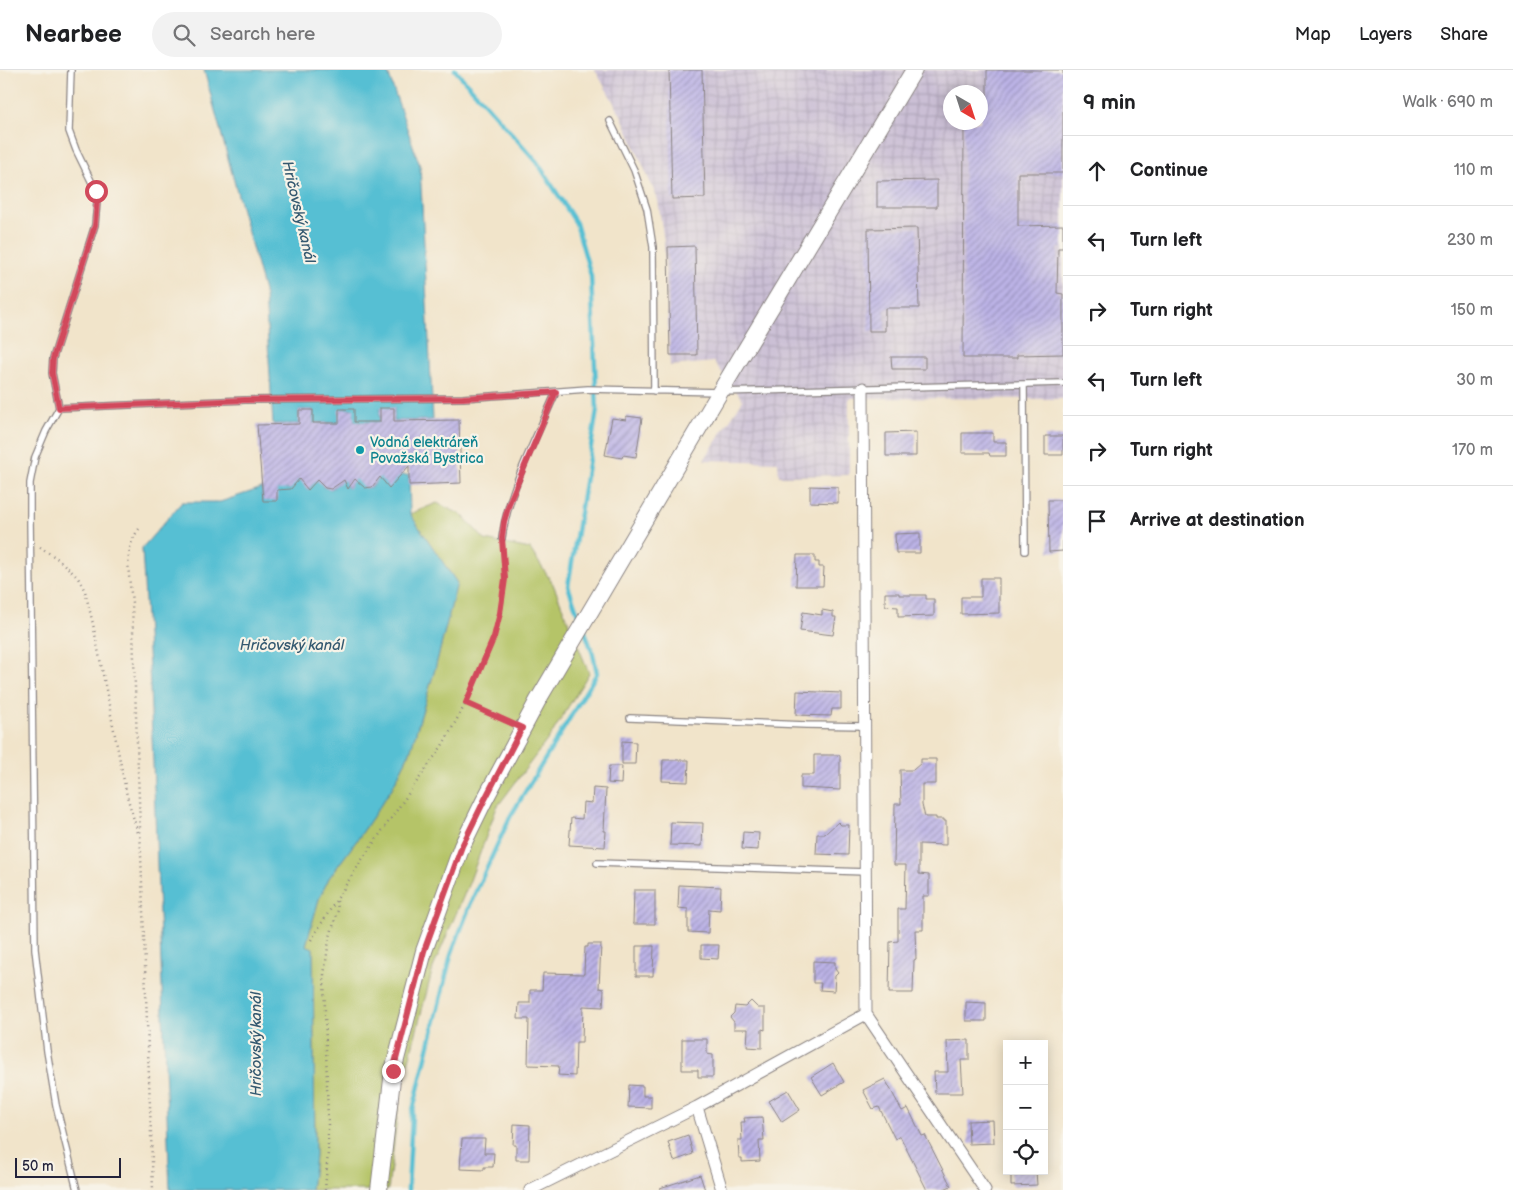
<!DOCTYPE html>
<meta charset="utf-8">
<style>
body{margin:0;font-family:"Balsamiq Sans",sans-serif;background:#f2f2f2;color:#202124}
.controls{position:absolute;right:15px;bottom:15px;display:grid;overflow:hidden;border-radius:0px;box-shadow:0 2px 12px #0003}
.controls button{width:45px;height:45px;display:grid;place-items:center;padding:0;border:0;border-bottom:1px solid #e0e0e0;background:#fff;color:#202124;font:25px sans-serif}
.compass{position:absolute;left:943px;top:15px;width:45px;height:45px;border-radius:50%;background:#fff;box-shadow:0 2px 12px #0003;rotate:141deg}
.scale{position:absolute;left:15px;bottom:12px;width:106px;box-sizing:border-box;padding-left:5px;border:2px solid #22223b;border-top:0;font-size:14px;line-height:18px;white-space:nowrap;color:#22223b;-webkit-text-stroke:4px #f7f3e8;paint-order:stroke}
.stop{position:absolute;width:15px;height:15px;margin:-11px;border:4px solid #d1495b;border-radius:50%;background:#fff}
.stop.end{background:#d1495b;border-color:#fff;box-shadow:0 1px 5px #0008}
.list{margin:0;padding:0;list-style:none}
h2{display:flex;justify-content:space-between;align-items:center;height:65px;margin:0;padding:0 20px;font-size:21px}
h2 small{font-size:16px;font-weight:400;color:#757577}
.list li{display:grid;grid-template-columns:32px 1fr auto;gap:15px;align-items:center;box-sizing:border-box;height:70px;padding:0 20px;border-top:1px solid #e0e0e0}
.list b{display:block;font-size:19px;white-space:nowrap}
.list em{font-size:16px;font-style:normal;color:#757577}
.icon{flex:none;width:28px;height:28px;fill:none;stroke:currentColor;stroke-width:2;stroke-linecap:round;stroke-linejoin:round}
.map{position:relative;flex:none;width:1063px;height:1120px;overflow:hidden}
header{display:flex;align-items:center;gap:30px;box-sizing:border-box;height:70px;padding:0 25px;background:#fff;border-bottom:1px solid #e0e0e0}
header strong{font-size:24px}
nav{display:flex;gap:28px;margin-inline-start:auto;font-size:18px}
.search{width:350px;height:45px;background:#f2f2f2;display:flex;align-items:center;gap:12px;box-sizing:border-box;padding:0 18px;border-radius:28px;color:#757577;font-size:19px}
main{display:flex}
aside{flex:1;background:#fff}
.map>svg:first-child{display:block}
.industrial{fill:url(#industrial-grid);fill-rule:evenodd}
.green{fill:#b5c467;stroke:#6c7351}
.water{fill:#56bfd3;stroke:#3c7087}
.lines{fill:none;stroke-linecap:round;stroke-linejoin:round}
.stream{stroke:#56bfd3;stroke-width:4.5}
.building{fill:url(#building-hatch)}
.service-casing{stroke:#8a8382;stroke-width:8}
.minor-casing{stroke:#8a8382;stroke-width:13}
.secondary-casing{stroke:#8a8382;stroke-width:18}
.path{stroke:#8a8382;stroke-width:2.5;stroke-dasharray:1 4;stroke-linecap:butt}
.service{stroke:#fff;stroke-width:5.5}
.minor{stroke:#fff;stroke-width:11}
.secondary{stroke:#fff;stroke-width:16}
.route{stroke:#d1495b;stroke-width:6}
.culture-dot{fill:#0f9aa8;stroke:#f7f3e8;stroke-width:2}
.labels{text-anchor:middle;stroke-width:4.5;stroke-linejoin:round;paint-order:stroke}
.culture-label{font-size:14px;fill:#0d838f;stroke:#f7f3e8;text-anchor:start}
.water-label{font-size:15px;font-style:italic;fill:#345970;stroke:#f7f3e8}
</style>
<header>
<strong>Nearbee</strong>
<div class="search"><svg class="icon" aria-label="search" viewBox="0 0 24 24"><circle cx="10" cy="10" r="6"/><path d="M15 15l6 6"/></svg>Search here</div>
<nav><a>Map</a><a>Layers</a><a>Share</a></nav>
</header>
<main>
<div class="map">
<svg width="1063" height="1120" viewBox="0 0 1063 1120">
<defs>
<pattern id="industrial-grid" width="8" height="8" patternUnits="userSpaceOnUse" patternTransform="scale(1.25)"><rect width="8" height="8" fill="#cbbfd5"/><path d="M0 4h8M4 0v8" fill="none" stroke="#aea4b8"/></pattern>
<pattern id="building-hatch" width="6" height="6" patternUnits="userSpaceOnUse" patternTransform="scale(1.25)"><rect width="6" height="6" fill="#bcb3e6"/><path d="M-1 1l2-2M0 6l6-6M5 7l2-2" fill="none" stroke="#9891bc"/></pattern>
</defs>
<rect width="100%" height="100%" fill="#f7f3e8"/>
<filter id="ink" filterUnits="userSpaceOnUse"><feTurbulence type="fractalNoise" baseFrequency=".02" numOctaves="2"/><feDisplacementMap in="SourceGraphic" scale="10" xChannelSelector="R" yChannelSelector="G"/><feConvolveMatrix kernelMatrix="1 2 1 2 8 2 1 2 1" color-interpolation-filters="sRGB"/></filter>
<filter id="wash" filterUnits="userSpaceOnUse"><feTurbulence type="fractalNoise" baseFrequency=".0096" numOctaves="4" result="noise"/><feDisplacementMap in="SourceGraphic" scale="20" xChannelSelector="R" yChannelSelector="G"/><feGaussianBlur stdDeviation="1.12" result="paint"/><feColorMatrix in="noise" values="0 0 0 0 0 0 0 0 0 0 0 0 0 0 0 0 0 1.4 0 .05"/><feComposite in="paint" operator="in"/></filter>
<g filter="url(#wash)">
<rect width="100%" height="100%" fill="#f1e4ca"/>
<path class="industrial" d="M595,0H1063V329L849,328V405L779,406L778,392L704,390L743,330L714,292L670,296L664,172L658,130L621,45ZM951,22H981V52H951Z"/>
<path class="green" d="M437,433L462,445L485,470L530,479L553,514L589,603L551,665L497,737L469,813L433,898L400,1024L388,1120H311L315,1086L313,879L306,875L319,829L329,808L360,766L392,718L410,682L435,599L457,513L410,444Z"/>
<path class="water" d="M204,0H387L420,96L433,350L394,351V338L380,339V352H354L353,339H344L339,353H313V340H299V354H273L265,225Z
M409,405L410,444L457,513L435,599L410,682L392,718L360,766L329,808L319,829L306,875L313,878L315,1086L311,1120H170L150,616L142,478L182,432H220L262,418L263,431L276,414L287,419H291L292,417V408H305L307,419L309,408H322L323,417L331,419L346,407V415L348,418L350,407H363L365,418L372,417L374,415V406Z"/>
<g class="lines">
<path class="stream" d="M455,0L537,92L576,153L591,206L597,340L568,516L580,550
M408,1120L412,1044L451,885L472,830L510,747L597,603L593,584L584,559"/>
</g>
<g id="blocks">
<path class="building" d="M669,0H702L705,128L672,129Z
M987,0H1063V103H1018V156L1063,155V178H1058L1057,223L1063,224V284L1017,285V288H963L964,52H980V25H987Z
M937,110V137H877V111Z
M917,158L919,238H885V261H869L868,159Z
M695,176L697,285H670L668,177Z
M891,287H925V299H892Z
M380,338H394V351L459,350L461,413L409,415V396L389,418L380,407L372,417L365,418L355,409L348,419L344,410L331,419L325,418L317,410L308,420L299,409L291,419L277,420V431H263L257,355L299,354V340H313V353H339V339H354V352H380Z
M626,346L642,348L636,387L623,385L622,388L605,385L612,348L626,350Z
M916,362V386H886V363Z
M962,363H993V372H1006V386H990L989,383H962Z
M1045,366H1063V385H1045Z
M810,416L838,417V433L810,432Z
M1048,430H1063V481L1049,482Z
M920,463V483H896L895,464Z
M797,485H815V492H819V497H824L823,516H796Z
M981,508H999V543L961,544V527H981Z
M885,523H899V525H926V529H934V546L898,547V537L885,536Z
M822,540L833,542V547H836L833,565L800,561L803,542L822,545Z
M797,621L841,623V639H832L831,646L796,645Z
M622,671L636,672L635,694H622Z
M814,685H840V720L801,718V705H814Z
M921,689H936V714H922V735L925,747H936V749H944V751H946V775L919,774V804L929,805V826H923V860H915L916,889L914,890L913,923H889L890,872L898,871V839H905L906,795H894L895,734H901L900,700H913L921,693Z
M663,690H689L688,712L662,711Z
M609,696H622L621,714L608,713Z
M593,718L606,719L604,761H606L605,777L569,775L571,748L582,749L583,732L592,733Z
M671,752L703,753L702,776L670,775Z
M838,752L841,755H849L848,785L816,784L817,764H825Z
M743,762L759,763L758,780L742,779Z
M679,815L721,817L720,840L709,839L708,863L688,862V839L678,838Z
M634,820H655V854H633Z
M588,874H601L599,918L604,919L603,937L583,936L582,972H576L575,1006L558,1005L559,996L528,995L529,949H518L519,933H530V920H542L543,903L584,904L585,877H588Z
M701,875H719L718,889L701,888Z
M636,876H654L653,906H636Z
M813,891L835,892V899L838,903L835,906L834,921L820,920L821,913H813Z
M751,931L758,938H765V960L762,959V978L747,977L748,959H734V952L730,947L734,943L735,936L745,937Z
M966,932L986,933V951H966Z
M682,969H707V984L713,985V1007H698V1000H682Z
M969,970V990H961L963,1023H935L934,1002H948L947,971Z
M833,993L844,1012L822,1025L811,1007Z
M885,1009L902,1041L908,1038L922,1066L925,1065L951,1116L942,1120H927L900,1066L895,1069L879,1037L873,1039L863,1020Z
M629,1015L643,1016V1026H651V1038L628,1037Z
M788,1020L800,1040L782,1052L769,1031Z
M762,1047L764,1070H759L760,1091L742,1092V1088H739L738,1070H742L741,1052H745L744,1048Z
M993,1050L994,1073L969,1074L968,1051Z
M514,1054L530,1055L529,1090H516V1075H513Z
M688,1065L693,1084L674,1091L668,1072Z
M462,1069H485L484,1083H494L493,1097H484V1100L460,1099Z
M1011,1101H1036L1037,1115L1011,1116Z
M700,1105L705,1120H660V1118Z"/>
</g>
</g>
<g filter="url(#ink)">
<use href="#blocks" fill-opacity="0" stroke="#8a8382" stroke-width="1"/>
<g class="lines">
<defs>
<path id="service" d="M71,0L69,61L76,80L96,121L97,132L95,155L53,288L52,303L59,338L46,361L35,387L30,413V448L35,879L47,981L56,1035L77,1120
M610,51L634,100L647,139L653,177L654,321
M1024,314L1063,313
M59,338L245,330L463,328L588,319L720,322L1024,314L1025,481
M502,468C509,417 536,369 556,322
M630,648L806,655L865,656
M597,793L866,802"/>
<path id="minor" d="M863,318L866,944L985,1120
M697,1037L722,1120
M530,1120L697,1037L866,944"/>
<path id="secondary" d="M379,1120L393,1001L424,881L462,776L484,731L538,630L720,322L914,0"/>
</defs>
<use href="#service" class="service-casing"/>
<use href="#minor" class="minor-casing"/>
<use href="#secondary" class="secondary-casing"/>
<path class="path" d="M139,459C122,481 130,507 132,533L153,1120
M40,477L58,489L69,499L78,508L85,521L93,554L127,726L138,763
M466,633L510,652
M311,870L363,788L442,676L466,633L494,567L501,543L505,509L503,477
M325,1120L328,1082V1052L324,905L329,870L338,840L337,831"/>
<use href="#service" class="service"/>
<use href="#minor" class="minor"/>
<use href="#secondary" class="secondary"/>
</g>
</g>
<g class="lines" filter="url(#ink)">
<path class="route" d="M96,121L97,132L95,155L53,288L52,303L59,338L245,330L463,328L556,322L510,431L504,452L502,468L505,509L500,543L494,567L466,633L522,658L484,731L462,776L424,881L393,1001"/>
</g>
<circle class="culture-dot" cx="360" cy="380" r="5"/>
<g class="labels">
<g class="culture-label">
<text x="370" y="377">Vodná elektráreň<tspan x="370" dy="16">Považská Bystrica</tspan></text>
</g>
<g class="water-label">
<text transform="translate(299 142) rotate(77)" y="5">Hričovský kanál</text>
<text x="292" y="580">Hričovský kanál</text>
<text transform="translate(256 974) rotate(-90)" y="5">Hričovský kanál</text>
</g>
</g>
</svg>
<div class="controls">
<button>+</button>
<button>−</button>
<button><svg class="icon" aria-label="locate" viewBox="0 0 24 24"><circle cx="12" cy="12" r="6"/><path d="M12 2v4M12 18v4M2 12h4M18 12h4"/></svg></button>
</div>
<svg class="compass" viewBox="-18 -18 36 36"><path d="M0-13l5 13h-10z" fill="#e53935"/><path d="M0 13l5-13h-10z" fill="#757577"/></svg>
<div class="scale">50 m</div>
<div class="stop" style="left:96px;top:121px"></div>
<div class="stop end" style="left:393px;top:1001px"></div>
</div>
<aside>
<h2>9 min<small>Walk · 690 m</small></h2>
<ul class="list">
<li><svg class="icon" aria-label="ahead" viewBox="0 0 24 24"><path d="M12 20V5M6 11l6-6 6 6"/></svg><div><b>Continue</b></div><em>110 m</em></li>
<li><svg class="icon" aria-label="left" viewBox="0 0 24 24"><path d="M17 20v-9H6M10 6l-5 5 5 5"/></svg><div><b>Turn left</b></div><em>230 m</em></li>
<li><svg class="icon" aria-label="right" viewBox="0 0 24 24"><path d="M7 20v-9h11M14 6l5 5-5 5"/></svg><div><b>Turn right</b></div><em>150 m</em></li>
<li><svg class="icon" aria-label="left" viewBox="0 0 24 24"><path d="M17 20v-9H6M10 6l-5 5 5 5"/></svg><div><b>Turn left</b></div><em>30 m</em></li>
<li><svg class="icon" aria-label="right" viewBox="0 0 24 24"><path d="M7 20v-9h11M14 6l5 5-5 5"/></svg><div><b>Turn right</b></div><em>170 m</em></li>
<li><svg class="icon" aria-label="arrive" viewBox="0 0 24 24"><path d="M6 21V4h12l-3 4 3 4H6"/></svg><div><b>Arrive at destination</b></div></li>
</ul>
</aside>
</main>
